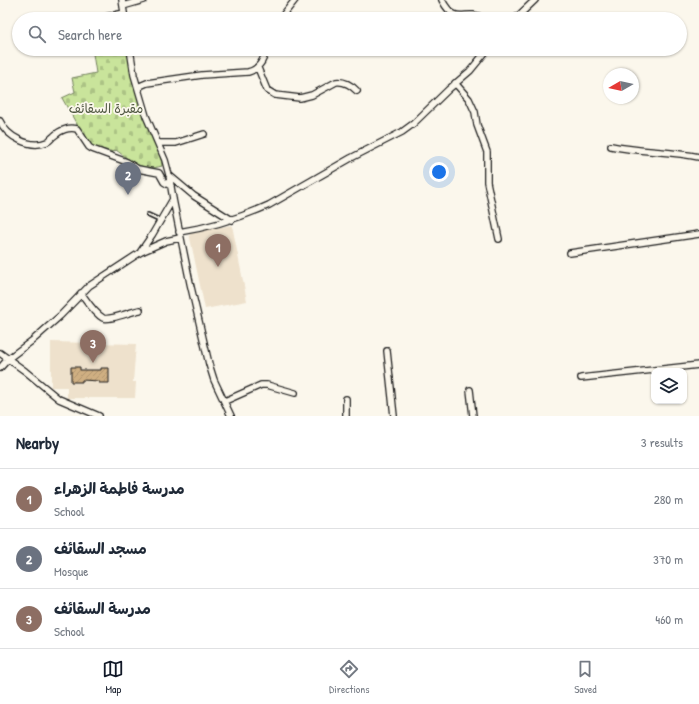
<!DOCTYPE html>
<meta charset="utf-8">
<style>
body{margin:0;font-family:"Patrick Hand","Playpen Sans Arabic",sans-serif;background:#f6f6f7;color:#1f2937}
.controls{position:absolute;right:12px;bottom:12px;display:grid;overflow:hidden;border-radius:8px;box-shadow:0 1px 3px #0004}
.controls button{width:36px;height:36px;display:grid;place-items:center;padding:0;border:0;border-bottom:1px solid #e0e1e3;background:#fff;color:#1f2937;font:20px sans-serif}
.compass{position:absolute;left:603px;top:68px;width:36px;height:36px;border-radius:50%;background:#fff;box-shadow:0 1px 3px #0004;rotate:261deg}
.you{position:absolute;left:439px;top:172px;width:14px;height:14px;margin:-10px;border:3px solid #fff;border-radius:50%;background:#1a73e8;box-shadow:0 0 0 6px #1a73e833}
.badge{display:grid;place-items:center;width:26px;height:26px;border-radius:50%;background:#111827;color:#fff;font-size:13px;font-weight:700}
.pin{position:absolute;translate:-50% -33px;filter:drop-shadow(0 1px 2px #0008)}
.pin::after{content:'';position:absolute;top:21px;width:14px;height:12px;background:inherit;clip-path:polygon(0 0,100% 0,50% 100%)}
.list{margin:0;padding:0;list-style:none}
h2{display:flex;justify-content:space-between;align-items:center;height:52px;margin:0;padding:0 16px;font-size:17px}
h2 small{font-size:13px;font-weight:400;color:#747a83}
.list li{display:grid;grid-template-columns:26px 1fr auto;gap:12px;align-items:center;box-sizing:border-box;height:60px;padding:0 16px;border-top:1px solid #e0e1e3}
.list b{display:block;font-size:15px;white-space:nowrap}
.list p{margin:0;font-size:13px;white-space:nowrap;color:#747a83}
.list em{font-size:13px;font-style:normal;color:#747a83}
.icon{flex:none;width:22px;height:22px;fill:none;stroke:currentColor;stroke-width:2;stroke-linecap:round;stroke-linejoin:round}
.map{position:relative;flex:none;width:699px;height:416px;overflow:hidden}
.search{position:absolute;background:#fff;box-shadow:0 1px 3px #0004;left:12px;right:12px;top:12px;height:44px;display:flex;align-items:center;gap:10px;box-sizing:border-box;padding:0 14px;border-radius:22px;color:#747a83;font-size:15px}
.sheet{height:232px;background:#fff}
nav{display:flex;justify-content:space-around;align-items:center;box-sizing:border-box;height:56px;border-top:1px solid #e0e1e3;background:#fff;font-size:11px;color:#747a83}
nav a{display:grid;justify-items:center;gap:2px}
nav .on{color:#111827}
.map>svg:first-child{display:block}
.built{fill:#eee1cc}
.cemetery{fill:url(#cemetery-stones);stroke:#72805c}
.building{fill:url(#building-hatch);stroke:#1c1c1c}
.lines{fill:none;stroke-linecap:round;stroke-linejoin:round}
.lane-casing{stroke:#1c1c1c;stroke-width:6}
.street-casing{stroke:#1c1c1c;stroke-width:8}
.lane{stroke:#fbf7ec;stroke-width:3}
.street{stroke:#fbf7ec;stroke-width:5.5}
.labels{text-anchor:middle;stroke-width:3.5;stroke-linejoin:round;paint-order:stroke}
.park-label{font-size:13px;fill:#505842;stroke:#fbf7ec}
</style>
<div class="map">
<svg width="699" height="416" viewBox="0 0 699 416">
<defs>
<pattern id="cemetery-stones" width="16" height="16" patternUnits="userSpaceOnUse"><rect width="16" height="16" fill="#c9e49b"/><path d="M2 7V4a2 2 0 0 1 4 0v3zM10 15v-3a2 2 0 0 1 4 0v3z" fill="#acc385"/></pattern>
<pattern id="building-hatch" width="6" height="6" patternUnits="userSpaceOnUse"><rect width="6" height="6" fill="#cfaf82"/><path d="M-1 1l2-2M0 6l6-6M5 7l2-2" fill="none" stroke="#b19670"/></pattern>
</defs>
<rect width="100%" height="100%" fill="#fbf7ec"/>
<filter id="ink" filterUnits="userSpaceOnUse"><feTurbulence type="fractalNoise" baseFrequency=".025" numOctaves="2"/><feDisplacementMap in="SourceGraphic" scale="8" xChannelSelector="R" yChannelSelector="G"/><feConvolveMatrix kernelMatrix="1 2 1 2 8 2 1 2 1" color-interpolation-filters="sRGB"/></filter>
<g filter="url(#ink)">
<path class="built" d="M232,225L247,301L205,309L189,233Z
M51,342L136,344L133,382H136L135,398H67V387H51Z"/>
<path class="cemetery" d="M108,49H127C131,72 136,94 144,116C148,127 163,157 162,166C142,172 131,161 116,150L114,152L89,146L62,98L75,92L72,78L96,73L93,54Z"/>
<path class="building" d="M71,367H80V370H101V368H109V383H99V381L82,380V382H71Z"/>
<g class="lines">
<defs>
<path id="lane" d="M148,215L161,221"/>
<path id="street" d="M122,0L125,19
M442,0C457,28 465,7 484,19
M123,6L144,0
M97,19L124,13
M280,19L295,0
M515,19L535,0
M130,49L134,75L146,116L165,160L169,175L173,199L190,283L209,364L214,380L231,416
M258,68L267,90L275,95L300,98L312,95L336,82C344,81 351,85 357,91
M455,83L469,99L475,112L477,125L487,152V182L499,239
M139,90L140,86L147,83L202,75L248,72C260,69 263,60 267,49
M0,121C7,137 30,149 47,142C50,141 51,138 54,136C60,130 69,127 77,129L89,147L92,149L127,162L138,169L159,173L164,182L171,186
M158,143H176L204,134
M611,146C640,152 670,151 699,157
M169,175L194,196L232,220
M179,232C211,227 240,218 269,205L351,158L402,132L413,124L449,89L470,71L488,49
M141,251L152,235L173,199
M570,253L699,234
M81,293C87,301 94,313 103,318C109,321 132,311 140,310
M387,351L394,416
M0,353L25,371L59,399L99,416
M0,368L9,358L33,340L60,316L89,286L141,252L166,241L180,238
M581,378L699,365
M470,390L473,416
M225,401L261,385H267L295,393
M346,416V399"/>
</defs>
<use href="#lane" class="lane-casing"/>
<use href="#street" class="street-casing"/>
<use href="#lane" class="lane"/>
<use href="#street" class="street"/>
</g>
</g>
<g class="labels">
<g class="park-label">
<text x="106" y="113">مقبرة السقائف</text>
</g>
</g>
</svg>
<div class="controls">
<button><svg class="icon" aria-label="layers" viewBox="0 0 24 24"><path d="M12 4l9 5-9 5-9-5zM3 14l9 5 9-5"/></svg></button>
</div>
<svg class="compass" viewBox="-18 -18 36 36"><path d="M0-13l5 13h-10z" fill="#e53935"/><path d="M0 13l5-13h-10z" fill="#747a83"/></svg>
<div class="you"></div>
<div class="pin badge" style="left:218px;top:267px;background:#8d6e63">1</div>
<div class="pin badge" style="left:128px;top:195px;background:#6b7280">2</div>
<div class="pin badge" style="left:93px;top:363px;background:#8d6e63">3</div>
<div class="search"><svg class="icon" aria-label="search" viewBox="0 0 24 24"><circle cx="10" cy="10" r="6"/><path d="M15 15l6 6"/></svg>Search here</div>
</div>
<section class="sheet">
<h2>Nearby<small>3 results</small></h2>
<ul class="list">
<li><span class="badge" style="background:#8d6e63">1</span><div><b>مدرسة فاطمة الزهراء</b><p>School</p></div><em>280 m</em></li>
<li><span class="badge" style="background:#6b7280">2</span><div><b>مسجد السقائف</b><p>Mosque</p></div><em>370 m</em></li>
<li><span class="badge" style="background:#8d6e63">3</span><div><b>مدرسة السقائف</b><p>School</p></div><em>460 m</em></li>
</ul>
</section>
<nav>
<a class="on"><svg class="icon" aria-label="map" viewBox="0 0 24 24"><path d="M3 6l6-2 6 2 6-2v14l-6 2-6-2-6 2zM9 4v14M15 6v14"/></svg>Map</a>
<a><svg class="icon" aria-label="directions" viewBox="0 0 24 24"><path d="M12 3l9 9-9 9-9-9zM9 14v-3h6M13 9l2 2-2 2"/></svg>Directions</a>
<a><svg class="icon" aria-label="saved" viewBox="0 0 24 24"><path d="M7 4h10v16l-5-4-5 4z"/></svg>Saved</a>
</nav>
